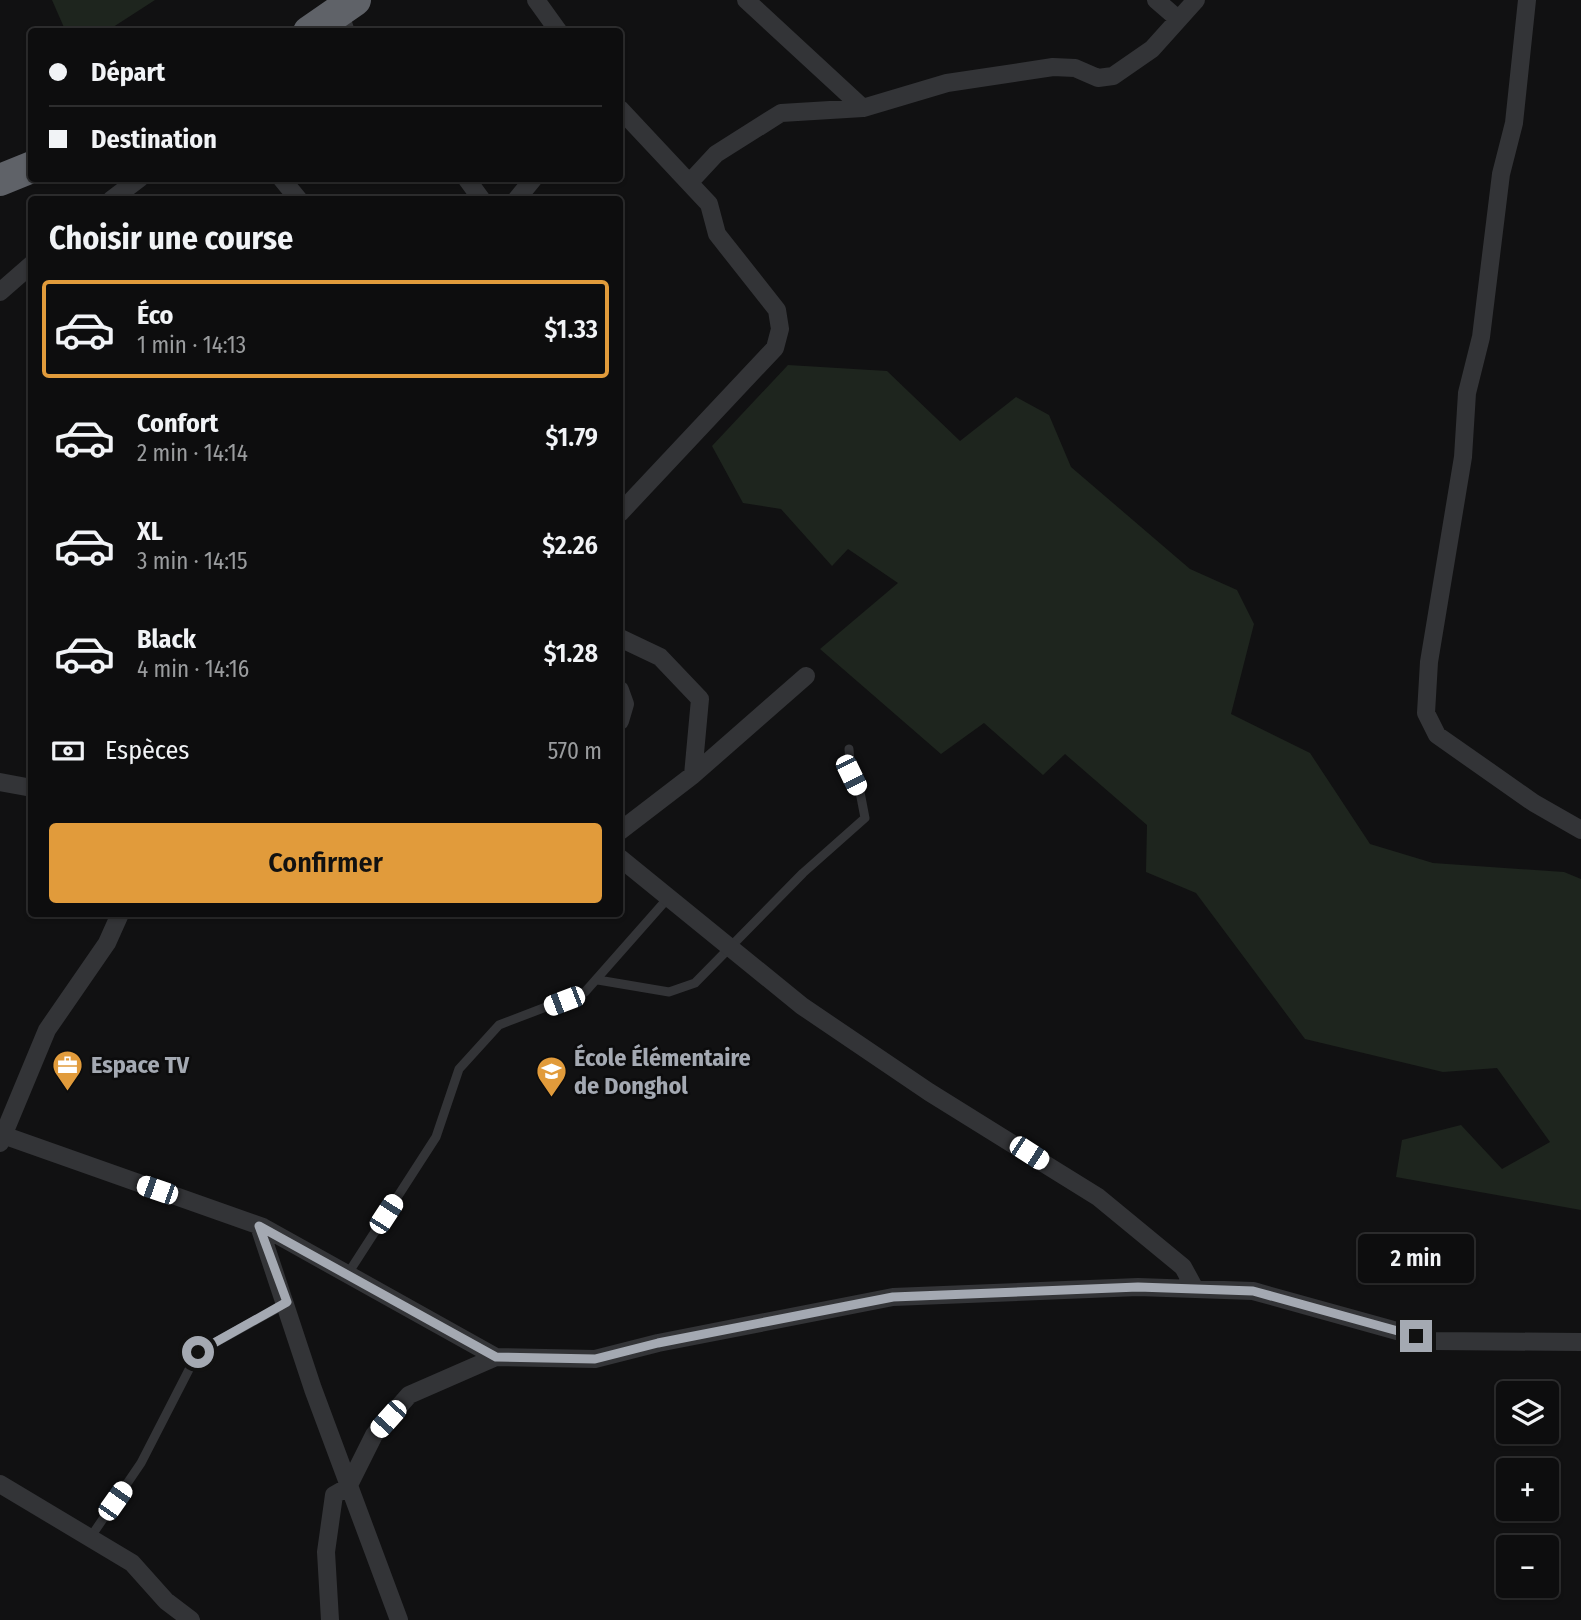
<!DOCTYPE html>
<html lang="fr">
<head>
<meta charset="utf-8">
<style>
	:root { --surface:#0d0d0e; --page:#1b1b1c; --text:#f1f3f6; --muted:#9a9c9e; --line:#2d2d2e; --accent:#e19b3b }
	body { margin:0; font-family:"Fira Sans Condensed",sans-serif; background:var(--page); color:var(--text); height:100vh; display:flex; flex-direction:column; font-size:26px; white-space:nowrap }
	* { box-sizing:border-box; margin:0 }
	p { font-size:23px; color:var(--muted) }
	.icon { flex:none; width:38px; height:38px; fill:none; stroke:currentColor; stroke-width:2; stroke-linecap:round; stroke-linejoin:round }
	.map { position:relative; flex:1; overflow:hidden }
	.sheet { position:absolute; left:28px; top:196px; width:595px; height:721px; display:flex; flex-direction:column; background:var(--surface); border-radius:7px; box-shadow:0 2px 5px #0004,0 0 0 2px var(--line) }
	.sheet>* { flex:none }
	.guide { position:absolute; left:28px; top:28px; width:595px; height:154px; border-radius:7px; box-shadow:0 2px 5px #0004,0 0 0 2px var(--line); display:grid; align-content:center; height:154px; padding:0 21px; background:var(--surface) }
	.tools { position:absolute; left:1496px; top:1381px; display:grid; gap:14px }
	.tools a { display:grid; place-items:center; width:63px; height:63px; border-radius:7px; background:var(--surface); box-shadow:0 2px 5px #0004,0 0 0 2px var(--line); font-size:35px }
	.end { position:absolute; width:32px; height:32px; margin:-16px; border:9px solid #a4a9b2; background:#111; box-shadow:0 0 0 4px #111 }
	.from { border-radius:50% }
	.bubble { position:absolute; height:49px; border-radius:7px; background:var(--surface); box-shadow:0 2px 5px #0004,0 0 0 2px var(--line); font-size:23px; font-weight:600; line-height:49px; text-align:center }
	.car { position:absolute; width:21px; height:42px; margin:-21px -10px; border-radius:9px; box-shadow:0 0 5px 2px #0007; background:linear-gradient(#fff 24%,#345 0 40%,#fff 0 76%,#345 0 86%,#fff 0) }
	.guide b { display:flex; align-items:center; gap:24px; height:66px; font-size:26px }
	.guide b+b { border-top:2px solid var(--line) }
	.guide i { width:18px; height:18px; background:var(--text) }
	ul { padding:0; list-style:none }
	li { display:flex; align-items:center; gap:21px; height:98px; margin:0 14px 10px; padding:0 7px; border:4px solid transparent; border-radius:7px }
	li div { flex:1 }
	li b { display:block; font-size:26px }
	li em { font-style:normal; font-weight:600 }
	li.on { border-color:var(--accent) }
	li>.icon { width:63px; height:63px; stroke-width:1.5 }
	h2 { padding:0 21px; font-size:32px; line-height:84px }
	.pay { display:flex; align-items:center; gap:18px; height:77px; padding:0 21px; font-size:26px }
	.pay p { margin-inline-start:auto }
	.action { display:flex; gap:14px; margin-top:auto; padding:14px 21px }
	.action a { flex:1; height:80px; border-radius:7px; background:var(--accent); color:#111; font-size:28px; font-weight:600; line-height:80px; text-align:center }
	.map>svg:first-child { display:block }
	.green { fill:#1e251e }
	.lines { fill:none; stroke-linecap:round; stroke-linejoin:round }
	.lane { stroke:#333437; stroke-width:9 }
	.street { stroke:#333437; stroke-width:18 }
	.highway { stroke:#5f6268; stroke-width:32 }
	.route { stroke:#a4a9b2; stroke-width:9 }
	.labels { text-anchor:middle; stroke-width:5; stroke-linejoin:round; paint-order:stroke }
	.poi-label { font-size:24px; font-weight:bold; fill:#a4a9b2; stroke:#0c0c0d; text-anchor:start }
</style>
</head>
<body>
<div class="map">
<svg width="1581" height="1620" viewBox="0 0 1581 1620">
	<rect width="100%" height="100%" fill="#111112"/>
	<path class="green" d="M52,0H155L107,31L66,32Z
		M788,365L887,371L960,441L1016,397L1049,415L1071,467L1190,569L1237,590L1254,624L1231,714L1310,753L1370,844L1433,863L1564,872L1581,879V1210L1396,1177L1402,1140L1461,1125L1502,1169L1550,1142L1497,1068L1443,1072L1305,1039L1196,893L1146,872L1147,825L1065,754L1043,775L984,723L941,754L820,649L898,583L848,549L832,566L781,509L743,503L712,446Z"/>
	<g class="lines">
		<path class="lane" d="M598,980L669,992L695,983L803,873L865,818L860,792L851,775L849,749
			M347,1275L436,1137L459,1069L499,1025L585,992L668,898
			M90,1538L141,1463L198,1352L285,1304"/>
		<path class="street" d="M536,0L559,32
			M746,0L863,108
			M1156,0L1178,19
			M1527,0L1514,123L1501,174L1481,337L1467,393L1463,457L1429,662L1426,713L1437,735L1534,803L1581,830
			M339,11L346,32
			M620,109L709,204L717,234L777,310L780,329L775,348L620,513
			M281,178L299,200
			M466,178L482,200
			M690,182L716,154L781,113L863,108L947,83L1053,67L1075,68L1098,78L1113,76L1152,49L1196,0
			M111,200L140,178
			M516,200L534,178
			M0,292L32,264
			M620,638L660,657L700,699L693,775
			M620,690L625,704L620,721
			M0,782L32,788
			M620,831L693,775L806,676
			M620,858L802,1006L929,1092L1098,1197L1183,1267L1195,1289
			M0,1134L263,1227L496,1357L595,1359L658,1343L893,1297L1138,1287L1253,1291L1433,1341L1581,1342
			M0,1143L47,1030L107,943L120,914
			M259,1226L313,1389L399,1620
			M0,1484L132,1563L166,1601L191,1620
			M330,1620L326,1552L334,1495L348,1487L374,1435L409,1395L496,1357"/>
		<path class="highway" d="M309,32L355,0
			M0,180L32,167"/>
	</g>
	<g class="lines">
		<path class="route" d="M198,1352L287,1302L259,1226L496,1357L595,1359L658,1343L893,1297L1138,1287L1253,1291L1416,1336"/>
	</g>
	<defs>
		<symbol id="office-pin" viewBox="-11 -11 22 30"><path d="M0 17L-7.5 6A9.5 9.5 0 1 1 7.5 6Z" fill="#e19b3b" stroke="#0c0c0d"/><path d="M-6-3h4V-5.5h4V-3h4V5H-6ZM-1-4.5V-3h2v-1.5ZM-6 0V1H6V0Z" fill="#fff"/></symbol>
		<symbol id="school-pin" viewBox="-11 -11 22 30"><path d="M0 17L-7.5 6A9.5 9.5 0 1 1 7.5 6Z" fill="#e19b3b" stroke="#0c0c0d"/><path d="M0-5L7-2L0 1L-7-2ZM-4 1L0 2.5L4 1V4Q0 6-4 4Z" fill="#fff"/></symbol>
	</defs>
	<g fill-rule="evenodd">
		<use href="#office-pin" x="50" y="1048" width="35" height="47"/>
		<use href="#school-pin" x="534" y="1054" width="35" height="47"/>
	</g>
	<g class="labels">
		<g class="poi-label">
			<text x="574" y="1066">École Élémentaire<tspan x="574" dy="28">de Donghol</tspan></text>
			<text x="91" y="1073">Espace TV</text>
		</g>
	</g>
</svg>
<div class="tools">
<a><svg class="icon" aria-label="layers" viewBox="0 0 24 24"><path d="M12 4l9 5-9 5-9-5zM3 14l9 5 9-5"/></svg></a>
<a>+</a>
<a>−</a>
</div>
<i class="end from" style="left:198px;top:1352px"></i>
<i class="end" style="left:1416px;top:1336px"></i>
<div class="bubble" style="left:1358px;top:1234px;width:116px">2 min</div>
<i class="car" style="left:851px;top:775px;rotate:154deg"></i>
<i class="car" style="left:564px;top:1001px;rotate:249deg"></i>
<i class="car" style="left:1029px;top:1153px;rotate:123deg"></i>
<i class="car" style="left:157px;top:1190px;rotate:289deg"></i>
<i class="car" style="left:386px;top:1214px;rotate:33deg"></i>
<i class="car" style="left:388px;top:1419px;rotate:222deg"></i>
<i class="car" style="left:115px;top:1501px;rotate:35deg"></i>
<div class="guide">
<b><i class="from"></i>Départ</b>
<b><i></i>Destination</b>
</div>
<section class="sheet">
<h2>Choisir une course</h2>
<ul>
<li class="on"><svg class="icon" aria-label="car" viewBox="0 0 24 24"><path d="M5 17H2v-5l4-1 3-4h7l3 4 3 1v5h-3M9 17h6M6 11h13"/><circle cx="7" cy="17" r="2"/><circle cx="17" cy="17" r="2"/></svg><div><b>Éco</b><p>1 min · 14:13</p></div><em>$1.33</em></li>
<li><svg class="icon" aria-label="car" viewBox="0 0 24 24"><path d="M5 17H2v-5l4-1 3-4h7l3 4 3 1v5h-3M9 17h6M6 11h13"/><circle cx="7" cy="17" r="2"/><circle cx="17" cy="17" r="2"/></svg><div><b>Confort</b><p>2 min · 14:14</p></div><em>$1.79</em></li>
<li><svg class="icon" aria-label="car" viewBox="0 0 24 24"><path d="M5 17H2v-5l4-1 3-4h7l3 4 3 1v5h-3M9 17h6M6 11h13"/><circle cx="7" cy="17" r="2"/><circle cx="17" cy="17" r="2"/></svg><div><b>XL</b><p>3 min · 14:15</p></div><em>$2.26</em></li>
<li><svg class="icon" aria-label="car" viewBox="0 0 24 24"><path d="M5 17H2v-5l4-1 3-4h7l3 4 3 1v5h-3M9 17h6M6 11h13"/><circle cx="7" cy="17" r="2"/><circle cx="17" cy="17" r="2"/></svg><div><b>Black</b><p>4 min · 14:16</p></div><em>$1.28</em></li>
</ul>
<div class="pay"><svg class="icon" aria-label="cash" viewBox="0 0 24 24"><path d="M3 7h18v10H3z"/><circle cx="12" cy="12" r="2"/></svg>Espèces<p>570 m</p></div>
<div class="action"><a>Confirmer</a></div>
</section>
</div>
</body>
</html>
